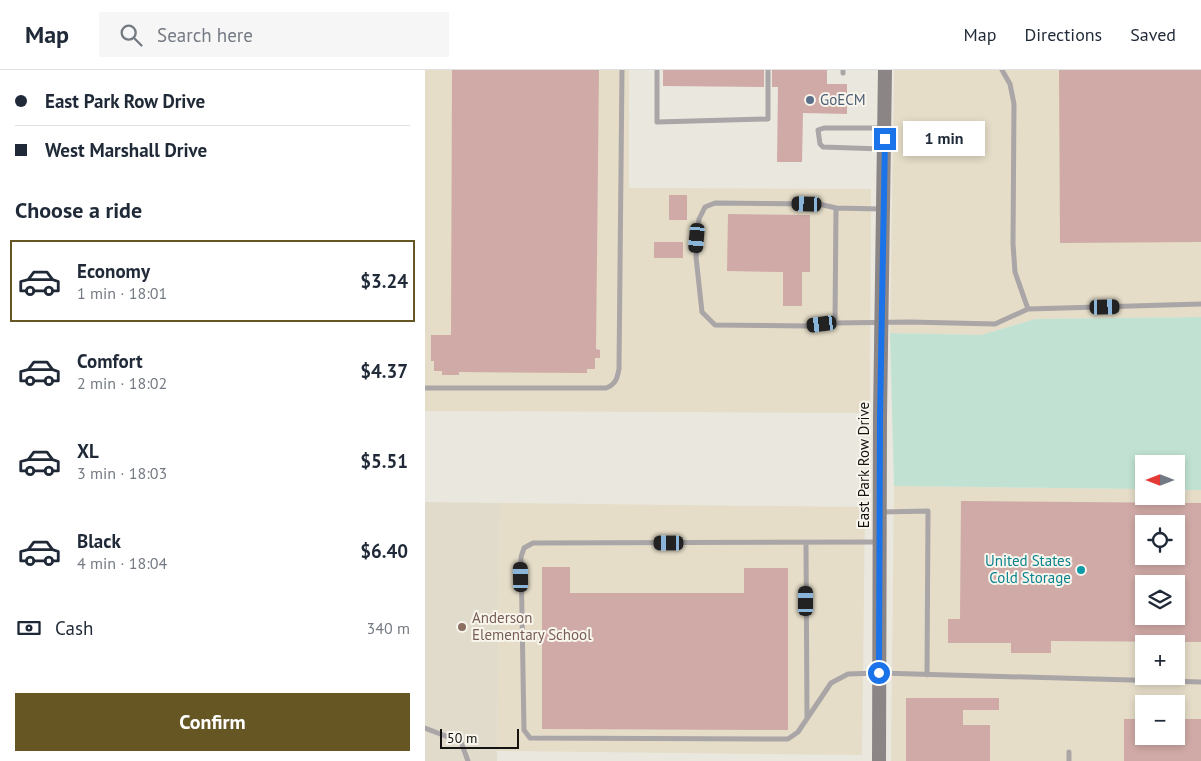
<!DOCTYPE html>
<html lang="en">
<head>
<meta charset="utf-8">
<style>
	:root { --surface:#fff; --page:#f6f6f7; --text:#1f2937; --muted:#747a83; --line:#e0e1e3; --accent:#665623 }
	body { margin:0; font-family:"PT Sans",sans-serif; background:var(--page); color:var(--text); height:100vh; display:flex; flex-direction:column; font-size:19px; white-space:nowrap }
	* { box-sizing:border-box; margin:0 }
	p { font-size:16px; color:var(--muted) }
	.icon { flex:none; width:28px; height:28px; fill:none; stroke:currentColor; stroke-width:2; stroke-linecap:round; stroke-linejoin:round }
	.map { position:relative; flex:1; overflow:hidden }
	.sheet { display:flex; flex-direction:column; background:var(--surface); width:425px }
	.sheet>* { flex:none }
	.guide { display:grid; align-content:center; height:110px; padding:0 15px; background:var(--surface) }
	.needle { width:32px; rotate:270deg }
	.controls { position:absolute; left:710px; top:385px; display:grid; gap:10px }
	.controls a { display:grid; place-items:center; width:50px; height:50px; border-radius:0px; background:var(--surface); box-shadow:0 2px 8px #0003; font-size:25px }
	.scale { position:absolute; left:15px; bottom:12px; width:79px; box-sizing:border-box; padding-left:5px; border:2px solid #141310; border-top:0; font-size:14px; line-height:18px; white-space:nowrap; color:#141310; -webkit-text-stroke:4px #f8f5ed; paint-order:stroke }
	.end { position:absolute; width:22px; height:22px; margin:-11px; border:6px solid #1a73e8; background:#fff; box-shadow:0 0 0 2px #fff }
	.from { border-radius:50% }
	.bubble { position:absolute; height:35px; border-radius:0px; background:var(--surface); box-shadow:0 2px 8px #0003; font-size:16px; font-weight:600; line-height:35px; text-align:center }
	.car { position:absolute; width:15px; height:30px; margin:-15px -8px; border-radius:6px; box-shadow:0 0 4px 1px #0007; background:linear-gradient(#222 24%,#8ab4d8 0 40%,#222 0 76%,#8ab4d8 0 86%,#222 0) }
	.guide b { display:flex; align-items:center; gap:18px; height:48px; font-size:19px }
	.guide b+b { border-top:1px solid var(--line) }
	.guide i { width:12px; height:12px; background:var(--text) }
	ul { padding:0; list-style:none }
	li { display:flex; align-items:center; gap:15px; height:82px; margin:0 10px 8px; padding:0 5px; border:2px solid transparent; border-radius:0px }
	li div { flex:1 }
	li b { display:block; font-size:19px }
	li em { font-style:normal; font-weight:600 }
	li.on { border-color:var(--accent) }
	li>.icon { width:45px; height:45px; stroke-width:1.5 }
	h2 { padding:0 15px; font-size:22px; line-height:60px }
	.pay { display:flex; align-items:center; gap:12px; height:55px; padding:0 15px; font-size:19px }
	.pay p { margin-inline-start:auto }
	.action { display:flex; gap:10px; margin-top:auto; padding:10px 15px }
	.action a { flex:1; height:58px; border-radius:0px; background:var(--accent); color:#fff; font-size:20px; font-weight:600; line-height:58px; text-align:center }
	header { display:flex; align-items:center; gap:30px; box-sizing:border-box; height:70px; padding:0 25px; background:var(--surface); border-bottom:1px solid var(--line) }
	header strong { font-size:24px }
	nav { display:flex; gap:28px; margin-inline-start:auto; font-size:18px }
	.search { width:350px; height:45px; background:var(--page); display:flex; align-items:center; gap:12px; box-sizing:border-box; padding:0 18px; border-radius:0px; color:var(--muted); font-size:19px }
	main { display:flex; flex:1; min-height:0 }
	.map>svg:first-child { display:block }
	.industrial { fill:#e5ddc8; fill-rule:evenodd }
	.built { fill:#e1dbcc }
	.green { fill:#c1e2d2 }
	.building { fill:#d0aaa6; fill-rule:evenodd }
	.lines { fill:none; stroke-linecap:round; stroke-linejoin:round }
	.lane { stroke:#aaa5a6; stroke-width:5 }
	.secondary { stroke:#8c8586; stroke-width:14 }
	.route { stroke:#1a73e8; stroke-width:6 }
	.service-dot { fill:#5c6f8a; stroke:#f8f5ed; stroke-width:2 }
	.culture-dot { fill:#0f9aa8; stroke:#f8f5ed; stroke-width:2 }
	.education-dot { fill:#8d6e63; stroke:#f8f5ed; stroke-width:2 }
	.labels { text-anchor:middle; stroke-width:4; stroke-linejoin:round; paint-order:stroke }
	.service-label { font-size:15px; fill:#4e5e75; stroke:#f8f5ed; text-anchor:start }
	.street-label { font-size:15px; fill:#141310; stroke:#f8f5ed }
	.culture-label { font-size:15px; fill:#0d838f; stroke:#f8f5ed; text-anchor:end }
	.education-label { font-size:15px; fill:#785e54; stroke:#f8f5ed; text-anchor:start }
</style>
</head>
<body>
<header>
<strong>Map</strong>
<div class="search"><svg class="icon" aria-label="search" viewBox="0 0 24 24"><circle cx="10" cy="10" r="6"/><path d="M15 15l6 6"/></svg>Search here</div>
<nav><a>Map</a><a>Directions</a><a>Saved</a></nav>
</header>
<main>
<section class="sheet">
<div class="guide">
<b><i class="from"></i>East Park Row Drive</b>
<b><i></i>West Marshall Drive</b>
</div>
<h2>Choose a ride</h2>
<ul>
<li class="on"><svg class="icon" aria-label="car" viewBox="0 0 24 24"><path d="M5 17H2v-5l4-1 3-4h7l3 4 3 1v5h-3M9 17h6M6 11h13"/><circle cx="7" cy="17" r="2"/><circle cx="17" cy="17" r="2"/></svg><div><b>Economy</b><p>1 min · 18:01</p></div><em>$3.24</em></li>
<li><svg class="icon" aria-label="car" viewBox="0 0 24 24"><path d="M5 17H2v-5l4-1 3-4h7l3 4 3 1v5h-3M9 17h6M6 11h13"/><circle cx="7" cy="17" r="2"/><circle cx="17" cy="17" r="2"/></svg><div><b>Comfort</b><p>2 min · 18:02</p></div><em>$4.37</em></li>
<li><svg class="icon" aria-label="car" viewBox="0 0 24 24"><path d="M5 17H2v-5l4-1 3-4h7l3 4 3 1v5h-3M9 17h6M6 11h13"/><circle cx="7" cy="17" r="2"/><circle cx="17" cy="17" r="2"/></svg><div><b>XL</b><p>3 min · 18:03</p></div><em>$5.51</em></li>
<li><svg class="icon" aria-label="car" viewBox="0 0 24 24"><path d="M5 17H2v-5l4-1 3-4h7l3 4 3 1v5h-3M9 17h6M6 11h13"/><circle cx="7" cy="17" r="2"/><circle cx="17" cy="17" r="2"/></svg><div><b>Black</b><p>4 min · 18:04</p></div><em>$6.40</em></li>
</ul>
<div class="pay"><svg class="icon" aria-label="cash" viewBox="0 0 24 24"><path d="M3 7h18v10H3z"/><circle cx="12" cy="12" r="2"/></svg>Cash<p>340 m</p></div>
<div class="action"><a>Confirm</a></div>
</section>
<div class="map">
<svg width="776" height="691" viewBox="0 0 776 691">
	<rect width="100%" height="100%" fill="#eae7df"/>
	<path class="industrial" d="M0,0H204V118L446,119L445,343L0,341Z
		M469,0H776V247L610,249L556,265L465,263Z
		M469,416L719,419V426H751V420H776V691H466ZM719,454H751V486H719ZM719,514H751V546H719ZM719,574H751V606H719ZM719,634H751V666H719Z
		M75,433L440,437L437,685L72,681Z"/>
	<path class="built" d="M0,432L75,433L72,691H0Z"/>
	<path class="green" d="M776,247V420H751V394H719V419L469,416L465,263L556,265L610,249Z"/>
	<path class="building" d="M27,0H174L171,279L175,280V288H170V299H162V303L34,302V305H17V301H9V291H6V265H26Z
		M238,0H339V17L238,16Z
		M347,0H402V14H422V44L378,43L377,92H352L353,17H347Z
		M634,0H776V172L635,173Z
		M244,125H262V150H244Z
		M303,144L385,145V202H377V236H358V202L302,201Z
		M229,172H258V188H229Z
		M536,431L776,433V572L626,571V583H586V573H523V549H535ZM719,454H751V486H719ZM719,514H751V546H719Z
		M117,497H145V523H319V498H363V660L117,659Z
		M481,628H574V640H538V655H565V691H481Z
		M699,649H719V666H751V649H776V691H699Z"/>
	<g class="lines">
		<path class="lane" d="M232,0V52L343,49V0
			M418,3V0
			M457,79L398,77L395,74L393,60L399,58H457
			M456,139L411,138L410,253L485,252L570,254L603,239L590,202L588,174L589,34L585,14L577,0
			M603,239L776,234
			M410,253L384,256L290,255L277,242L271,187L274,149L280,137L290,133L394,134L411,138
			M0,318H181C191,314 192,309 194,299L197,0
			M457,442L503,441L502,605
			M453,472L108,473L99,478L96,487L99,660L105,668L363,669L373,662L406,613L423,604L454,603L776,612
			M381,473L382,648
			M0,658L36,672L43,691
			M644,682V691"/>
		<path class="secondary" d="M454,691L455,347L460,0"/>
	</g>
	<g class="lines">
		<path class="route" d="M454,603L455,347L460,69"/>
	</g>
	<circle class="service-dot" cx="385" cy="30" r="5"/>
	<circle class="culture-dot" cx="656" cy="500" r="5"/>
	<circle class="education-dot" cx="37" cy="557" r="5"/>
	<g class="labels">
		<g class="service-label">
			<text x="395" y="35">GoECM</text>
		</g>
		<g class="street-label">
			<text transform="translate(439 395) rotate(-90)" y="5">East Park Row Drive</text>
		</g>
		<g class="culture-label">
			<text x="646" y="496">United States<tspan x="646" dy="17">Cold Storage</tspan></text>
		</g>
		<g class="education-label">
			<text x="47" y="553">Anderson<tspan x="47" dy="17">Elementary School</tspan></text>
		</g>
	</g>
</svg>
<div class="controls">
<a><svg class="needle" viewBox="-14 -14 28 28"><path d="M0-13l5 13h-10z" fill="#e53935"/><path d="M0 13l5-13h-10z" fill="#747a83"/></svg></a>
<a><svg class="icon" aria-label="locate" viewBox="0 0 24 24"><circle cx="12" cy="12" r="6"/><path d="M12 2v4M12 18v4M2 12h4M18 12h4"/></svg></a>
<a><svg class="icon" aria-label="layers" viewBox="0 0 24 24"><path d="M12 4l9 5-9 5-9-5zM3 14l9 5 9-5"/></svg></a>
<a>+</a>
<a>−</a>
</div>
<div class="scale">50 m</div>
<i class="end from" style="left:454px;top:603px"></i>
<i class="end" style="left:460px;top:69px"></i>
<div class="bubble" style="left:478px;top:51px;width:82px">1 min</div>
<i class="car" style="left:382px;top:134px;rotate:272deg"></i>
<i class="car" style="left:272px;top:168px;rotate:185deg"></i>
<i class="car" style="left:680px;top:237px;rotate:89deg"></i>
<i class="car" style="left:397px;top:254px;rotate:263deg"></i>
<i class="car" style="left:244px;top:473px;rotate:270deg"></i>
<i class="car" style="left:96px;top:507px;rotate:359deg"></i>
<i class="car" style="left:381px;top:531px;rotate:0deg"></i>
</div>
</main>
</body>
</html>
